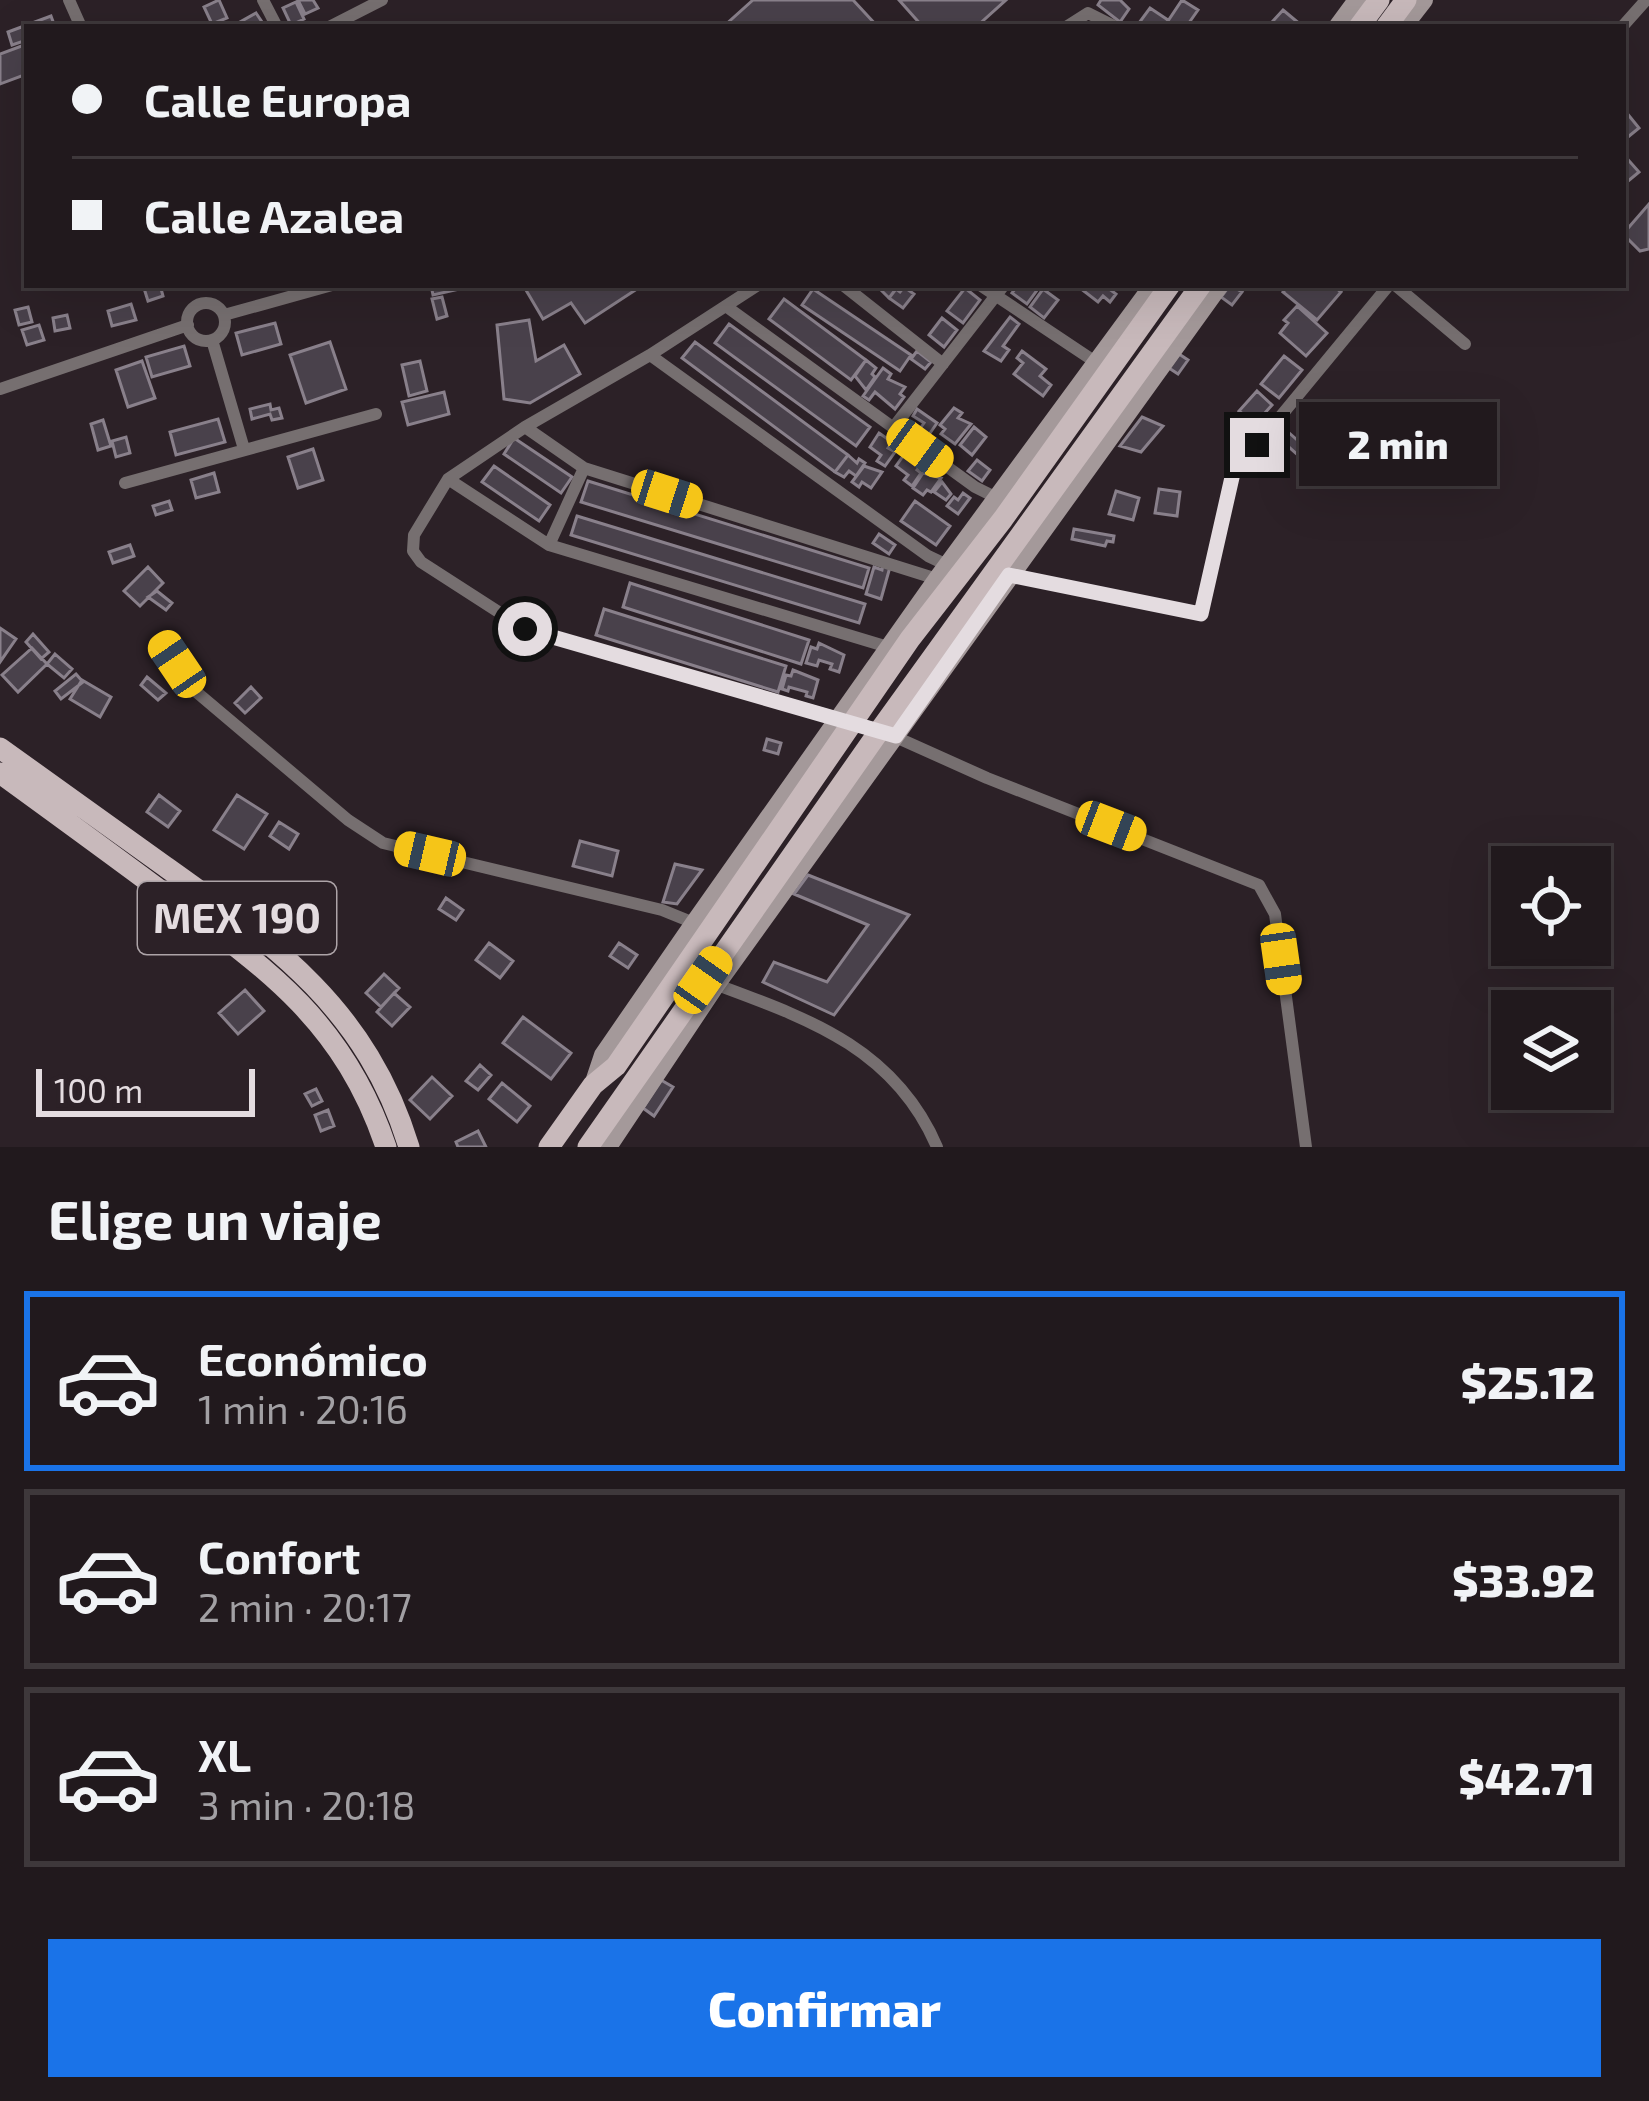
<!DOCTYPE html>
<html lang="es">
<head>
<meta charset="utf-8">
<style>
	:root { --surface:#21191d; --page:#2d262a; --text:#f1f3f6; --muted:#a2a0a4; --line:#3e383b; --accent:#1a73e8 }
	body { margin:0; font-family:"Exo 2",sans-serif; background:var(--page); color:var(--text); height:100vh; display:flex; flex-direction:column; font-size:45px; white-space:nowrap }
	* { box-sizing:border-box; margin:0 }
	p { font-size:39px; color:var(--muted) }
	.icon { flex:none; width:66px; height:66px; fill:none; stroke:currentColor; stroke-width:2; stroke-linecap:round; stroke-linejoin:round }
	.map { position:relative; height:1147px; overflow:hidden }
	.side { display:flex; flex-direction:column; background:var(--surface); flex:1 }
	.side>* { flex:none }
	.guide { position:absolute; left:24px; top:24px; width:1602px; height:264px; border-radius:0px; box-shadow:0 12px 48px #0002,0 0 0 3px var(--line); display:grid; align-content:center; height:264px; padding:0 48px; background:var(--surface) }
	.controls { position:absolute; left:1491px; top:846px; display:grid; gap:24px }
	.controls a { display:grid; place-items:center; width:120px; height:120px; border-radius:0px; background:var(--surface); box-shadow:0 12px 48px #0002,0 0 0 3px var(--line); font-size:60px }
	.scale { position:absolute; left:36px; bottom:30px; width:219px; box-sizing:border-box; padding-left:12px; border:6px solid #e4dce0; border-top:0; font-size:33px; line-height:42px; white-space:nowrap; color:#e4dce0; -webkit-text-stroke:9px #2c2127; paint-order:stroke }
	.end { position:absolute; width:54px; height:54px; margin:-27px; border:15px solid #e4dce0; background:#111; box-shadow:0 0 0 6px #111 }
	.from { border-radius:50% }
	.bubble { position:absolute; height:84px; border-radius:0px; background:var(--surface); box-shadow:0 12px 48px #0002,0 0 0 3px var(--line); font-size:39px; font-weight:800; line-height:84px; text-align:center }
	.car { position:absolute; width:36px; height:72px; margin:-36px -18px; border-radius:15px; box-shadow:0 0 9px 3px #0007; background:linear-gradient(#f5c518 24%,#345 0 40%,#f5c518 0 76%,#345 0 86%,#f5c518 0) }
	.guide b { display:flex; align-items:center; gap:42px; height:114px; font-size:45px }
	.guide b+b { border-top:3px solid var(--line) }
	.guide i { width:30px; height:30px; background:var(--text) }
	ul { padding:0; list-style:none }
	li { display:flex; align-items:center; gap:36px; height:180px; margin:0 24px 18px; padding:0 24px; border:6px solid var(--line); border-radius:0px }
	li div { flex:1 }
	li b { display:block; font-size:45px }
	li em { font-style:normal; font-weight:800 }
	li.selected { border-color:var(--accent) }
	li>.icon { width:108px; height:108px; stroke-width:1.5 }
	h2 { padding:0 48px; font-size:54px; line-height:144px }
	.button { display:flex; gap:24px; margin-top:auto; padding:24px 48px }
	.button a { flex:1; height:138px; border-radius:0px; background:var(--accent); color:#fff; font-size:48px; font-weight:800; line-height:138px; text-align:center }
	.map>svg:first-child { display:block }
	.building { fill:#49414b; stroke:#89808b; stroke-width:3 }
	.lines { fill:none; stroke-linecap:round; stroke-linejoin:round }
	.street { stroke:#766f70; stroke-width:12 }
	.secondary { stroke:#a4999a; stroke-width:18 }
	.primary { stroke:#c8b9bb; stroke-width:21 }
	.route { stroke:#e4dce0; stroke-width:15 }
	.labels { text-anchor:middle; stroke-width:9; stroke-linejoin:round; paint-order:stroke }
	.shield { fill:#2c2127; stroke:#ada4a8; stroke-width:3 }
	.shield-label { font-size:42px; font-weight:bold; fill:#e4dce0 }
</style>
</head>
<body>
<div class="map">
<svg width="1649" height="1147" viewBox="0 0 1649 1147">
	<rect width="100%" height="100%" fill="#2c2127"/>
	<path class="building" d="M219,0L227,18L212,24L204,7Z
		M298,0H313L318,8L305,14Z
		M753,0H853L878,27H723Z
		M899,0H1006L976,27H923Z
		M1101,0H1120L1129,9L1120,22L1098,5Z
		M1182,0L1198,10L1186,27H1164Z
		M296,2L304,19L291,25L283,8Z
		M1150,8L1168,20L1164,27H1136Z
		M1283,10L1301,25L1300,27H1279L1273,21Z
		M256,13L264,25L233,27V26Z
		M51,16L55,27H27V40L12,45L8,32Z
		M27,44V74L0,84V54Z
		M1626,112L1639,128L1623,141V114Z
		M1623,154L1639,172L1627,182L1623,178Z
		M1649,204V249L1640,251L1623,234Z
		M143,285H160L163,296L148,301Z
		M431,285H477L433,295Z
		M523,285H643L585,323L571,303L543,319Z
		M876,285H899L889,298Z
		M1018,285H1032L1038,289L1027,304L1012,293Z
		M1076,285H1104L1116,294L1110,302L1103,296L1098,302Z
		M1230,285L1242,292L1232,305L1221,297Z
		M1289,285H1332L1341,292L1317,320L1283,292Z
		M904,287L914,294L903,308L889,298L896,289L900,292Z
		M965,288L980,300L963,323L947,311Z
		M813,289L911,355L900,371L802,305Z
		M1043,289L1058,300L1044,318L1030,307Z
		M442,297L447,316L437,319L432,299Z
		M784,299L866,360L851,380L769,319Z
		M131,304L136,320L112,326L108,311Z
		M1297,306L1327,333L1306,356L1280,333L1288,323L1284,320Z
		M28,307L32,322L19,325L15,310Z
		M67,315L70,328L55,331L53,318Z
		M1010,317L1019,324L1003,346L1009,350L1001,361L984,351Z
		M942,318L957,330L944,347L929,335Z
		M529,320L536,361L564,345L580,374L530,403L504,399L497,325Z
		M275,323L281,344L242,355L236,333Z
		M729,324L870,427L856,446L715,343Z
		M39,325L44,340L27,345L22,330Z
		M330,342L346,389L306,403L290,355Z
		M695,342L848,455L835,472L682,358Z
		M184,346L190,366L152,377L146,357Z
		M917,351L931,362L925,369L911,359Z
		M1022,351L1046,369L1040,376L1051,385L1043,396L1014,374L1023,363L1017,358Z
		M1179,354L1188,360L1178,374L1169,368Z
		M1284,356L1302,370L1279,398L1261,384Z
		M866,360L876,368L872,374L875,377L866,390L855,376Z
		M142,361L155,398L128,407L116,370Z
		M420,361L427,391L409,396L402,365Z
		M883,368L891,374L888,379L905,387L900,394L904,397L895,409L875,392L869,400L863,396Z
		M1257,391L1272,405L1255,424L1239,411Z
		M444,392L449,414L408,425L402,402Z
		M270,404L271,410L279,408L282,418L272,420L270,414L252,419L250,409Z
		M954,408L962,413L958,418L971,424L955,444L941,434L945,429L940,425Z
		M917,409L937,423L926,439L917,433L924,423L913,416Z
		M1142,417L1163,426L1141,452L1120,446Z
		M218,419L225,442L176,455L170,432Z
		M103,420L111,446L98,450L91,424Z
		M1325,420L1343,434L1327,454L1309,440Z
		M974,427L986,437L972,455L960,445Z
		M1287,431L1314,455L1307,463L1280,439Z
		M879,433L892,442L888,448L895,452L885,466L877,461L881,455L870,447Z
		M126,437L130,453L116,457L112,441Z
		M514,438L572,477L561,493L504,454Z
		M313,449L323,480L298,488L288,457Z
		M906,452L922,463L917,470L921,473L912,486L904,480L908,475L896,466Z
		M848,455L857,463L859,459L865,463L856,476L849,471L844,477L835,472Z
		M977,460L990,470L982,481L968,471Z
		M494,466L550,505L539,521L482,482Z
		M864,466L882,472L871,488L862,482L859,487L852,482Z
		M214,473L219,492L196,498L191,480Z
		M923,473L941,478L931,492L927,490L923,495L913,488Z
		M588,481L869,568L863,588L581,502Z
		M942,482L951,494L946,500L934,492Z
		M1159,489L1180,492L1177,516L1155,513Z
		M1116,491L1139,498L1133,520L1109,514Z
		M963,493L970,498L958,514L947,506L954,497L958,500Z
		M169,501L172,510L156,515L153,506Z
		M915,501L950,526L936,545L901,521Z
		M577,516L865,604L859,623L571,535Z
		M1074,529L1114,536L1113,542L1107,541L1105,546L1072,539Z
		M879,534L895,545L889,554L873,543Z
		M130,545L134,556L113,563L109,552Z
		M883,565L890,567L881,599L866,594L874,567L882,570Z
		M148,567L163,583L140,606L124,591Z
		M630,583L809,640L801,664L623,607Z
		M157,591L172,603L166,610L148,597Z
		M604,609L786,666L778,692L596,635Z
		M0,628L16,639L0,662Z
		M33,634L49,652L41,659L26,642Z
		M819,643L844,655L839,672L830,669L832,664L819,660L817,666L806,663L811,647L817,649Z
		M32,648L47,664L18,692L2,675Z
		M55,654L72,669L64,678L47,664Z
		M793,670L818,680L813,698L806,696L807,692L789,687L788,691L782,689L786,675L791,676Z
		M76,674L83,682L61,699L55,691Z
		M147,677L166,693L158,700L141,685Z
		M82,680L111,697L100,717L70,699Z
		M251,687L261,698L245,713L235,703Z
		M767,739L781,743L778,754L764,750Z
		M159,795L180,811L168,827L147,812Z
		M237,795L267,814L244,849L214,830Z
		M279,822L298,834L289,849L270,836Z
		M580,841L618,851L612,876L573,866Z
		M675,864L702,870L677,904L663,902Z
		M808,875L909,915L834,1015L763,982L774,962L827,982L868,925L794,894Z
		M446,898L463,910L456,920L439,909Z
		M302,902L317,917L298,937L282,923Z
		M489,943L513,961L500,978L476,960Z
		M619,943L637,955L628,968L610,956Z
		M384,974L399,988L381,1007L366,993Z
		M245,990L264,1011L238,1034L219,1013Z
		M394,993L410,1007L392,1026L377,1012Z
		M523,1017L571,1053L551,1079L503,1043Z
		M480,1065L491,1075L478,1090L466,1081Z
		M432,1077L452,1096L430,1119L410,1100Z
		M661,1080L673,1087L654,1116L643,1108Z
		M502,1083L530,1106L517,1122L489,1099Z
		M316,1089L322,1101L312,1106L305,1094Z
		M328,1110L334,1126L321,1131L315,1115Z
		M478,1131L486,1147H458L456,1142Z"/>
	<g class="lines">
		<path class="street" d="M69,0L81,27
			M263,0L277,27
			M329,27L382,0
			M1066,27L1088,13L1116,27
			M1622,27L1646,0
			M758,285L650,355L525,427L448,479L414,535L413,551L421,562L525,629L880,730L987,778L1259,885L1275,914L1306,1147
			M843,285L943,364
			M980,285L1097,363
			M1395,285L1465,344
			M187 322a19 19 0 1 1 38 0a19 19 0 1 1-38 0Z
			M727,307L975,487L999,499
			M224,315L332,285
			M212,340L244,449
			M650,355L928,556L947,565
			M0,389L188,325
			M525,427L584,468L937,579
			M893,428L1004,285
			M448,479L549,545L888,647
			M125,483L376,414
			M549,545L584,468
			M1009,575L1201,614L1233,474L1389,285
			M160,639L194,690L348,820L383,843L662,910L694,923
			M681,971C784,1012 889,1035 937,1147"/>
		<path class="secondary" d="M1337,27L1357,0
			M1403,27L1424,0
			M593,1085L603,1055L694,923L937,579L1153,285
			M608,1147L716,985L1220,285"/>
		<path class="primary" d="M1359,27L1379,0
			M1386,27L1406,0
			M0,748C55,788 111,827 166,867C277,946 367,1010 409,1147
			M0,773C55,813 110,853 165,894C267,968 344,1022 386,1147
			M549,1147L593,1085L616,1066L910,639L1003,519L1170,285
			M588,1147L880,730L1201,285"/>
	</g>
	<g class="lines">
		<path class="route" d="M525,629L896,736L1009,575L1201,614L1233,473L1257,445"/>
	</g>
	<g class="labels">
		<rect class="shield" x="138" y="882" width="198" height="72" rx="9"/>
		<g class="shield-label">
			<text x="237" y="933">MEX 190</text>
		</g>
	</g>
</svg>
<div class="controls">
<a><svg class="icon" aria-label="locate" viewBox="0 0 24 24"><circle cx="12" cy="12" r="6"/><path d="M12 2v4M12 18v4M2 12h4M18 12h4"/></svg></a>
<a><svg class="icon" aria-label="layers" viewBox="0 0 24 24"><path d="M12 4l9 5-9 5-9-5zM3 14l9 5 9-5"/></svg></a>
</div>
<div class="scale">100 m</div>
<i class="end from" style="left:525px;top:629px"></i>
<i class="end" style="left:1257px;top:445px"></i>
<div class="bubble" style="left:1299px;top:402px;width:198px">2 min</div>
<i class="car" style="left:920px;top:448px;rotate:126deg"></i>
<i class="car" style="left:667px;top:494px;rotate:108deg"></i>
<i class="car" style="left:177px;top:664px;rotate:326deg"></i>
<i class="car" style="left:1111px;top:826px;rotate:111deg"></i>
<i class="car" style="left:430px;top:854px;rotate:283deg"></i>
<i class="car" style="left:1281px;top:959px;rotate:172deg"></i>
<i class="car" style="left:703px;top:980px;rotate:35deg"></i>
<div class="guide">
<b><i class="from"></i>Calle Europa</b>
<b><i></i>Calle Azalea</b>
</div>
</div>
<section class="side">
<h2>Elige un viaje</h2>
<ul>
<li class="selected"><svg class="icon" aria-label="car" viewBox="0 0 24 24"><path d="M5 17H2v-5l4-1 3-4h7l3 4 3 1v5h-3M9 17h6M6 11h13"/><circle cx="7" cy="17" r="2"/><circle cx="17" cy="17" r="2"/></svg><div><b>Económico</b><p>1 min · 20:16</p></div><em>$25.12</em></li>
<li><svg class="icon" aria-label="car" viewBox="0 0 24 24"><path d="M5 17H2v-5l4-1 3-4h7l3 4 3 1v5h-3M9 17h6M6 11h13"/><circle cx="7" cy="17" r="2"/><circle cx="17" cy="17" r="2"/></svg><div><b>Confort</b><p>2 min · 20:17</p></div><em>$33.92</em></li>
<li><svg class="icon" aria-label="car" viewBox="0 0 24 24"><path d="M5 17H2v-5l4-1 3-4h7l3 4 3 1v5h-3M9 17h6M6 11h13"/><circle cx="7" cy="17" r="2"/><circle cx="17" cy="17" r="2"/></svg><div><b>XL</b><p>3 min · 20:18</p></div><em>$42.71</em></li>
</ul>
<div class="button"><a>Confirmar</a></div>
</section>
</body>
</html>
